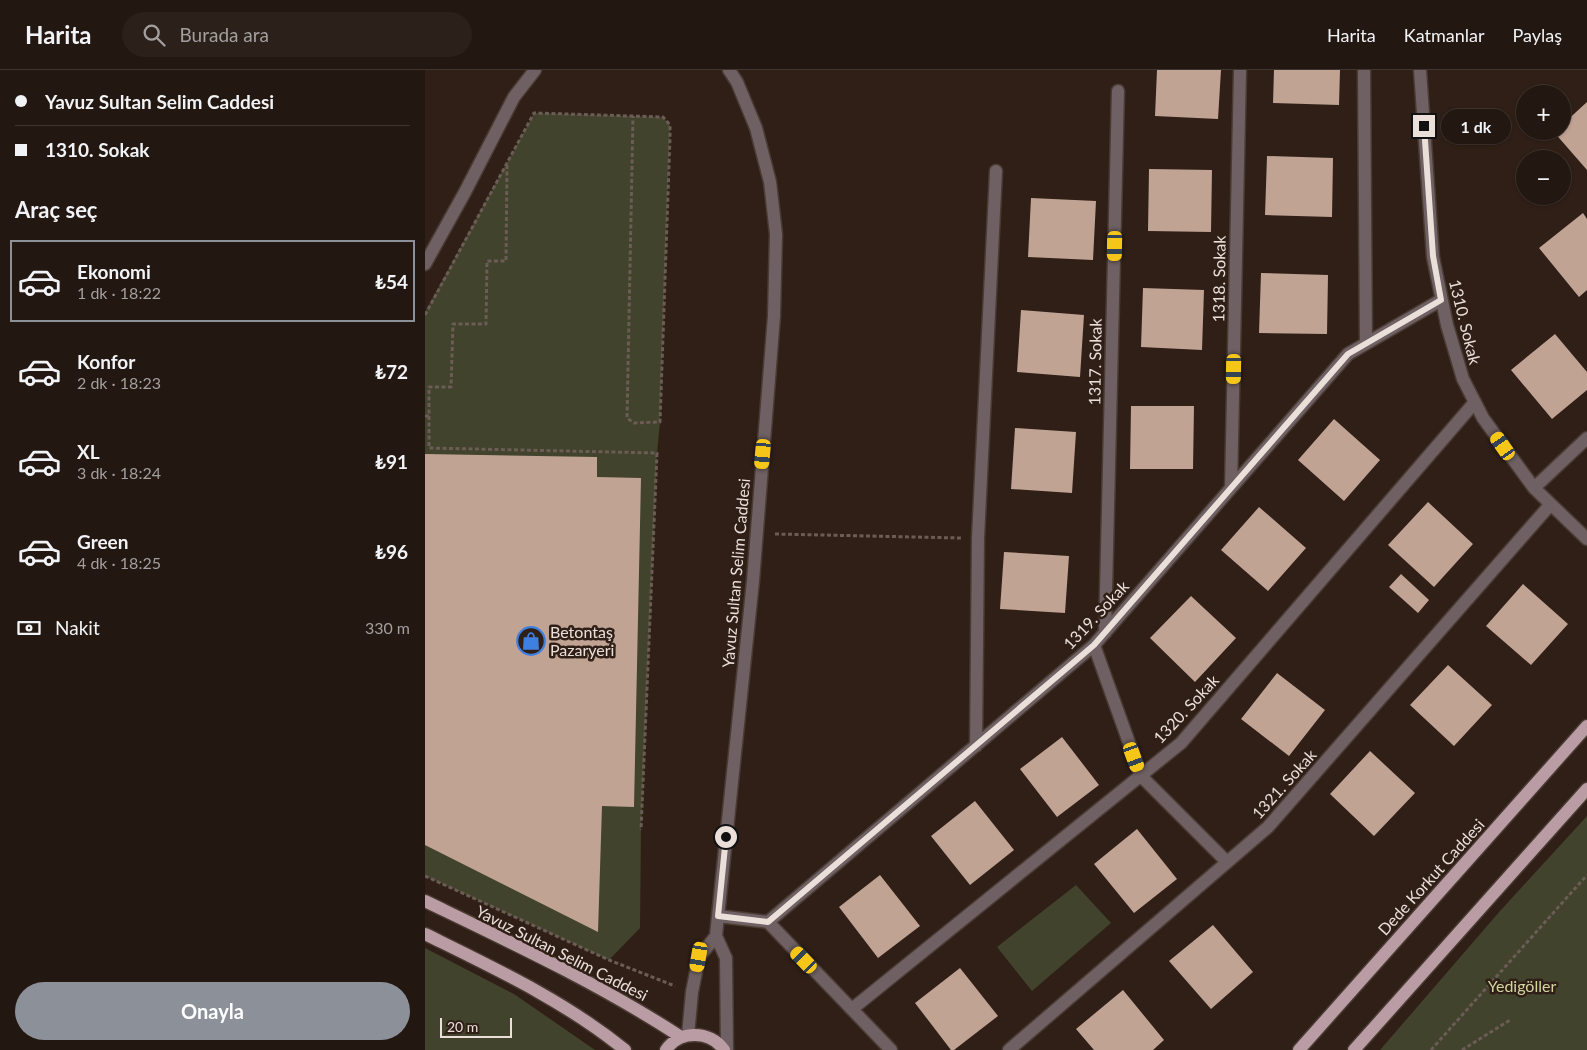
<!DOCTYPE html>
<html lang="tr">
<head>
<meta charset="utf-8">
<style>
	:root { --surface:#231711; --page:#2b201a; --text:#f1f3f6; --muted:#a39f9f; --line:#403631; --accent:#8c9099 }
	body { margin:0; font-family:Lato,sans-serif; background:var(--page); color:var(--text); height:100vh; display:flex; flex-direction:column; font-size:19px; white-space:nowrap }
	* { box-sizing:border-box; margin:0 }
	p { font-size:16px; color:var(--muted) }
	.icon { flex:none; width:28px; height:28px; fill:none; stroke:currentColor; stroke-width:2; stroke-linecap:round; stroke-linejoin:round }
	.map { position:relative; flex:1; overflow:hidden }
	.side { display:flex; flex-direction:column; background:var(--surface); width:425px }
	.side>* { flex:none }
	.banner { display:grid; align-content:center; height:110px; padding:0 15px; background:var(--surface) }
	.fabs { position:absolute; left:1091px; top:15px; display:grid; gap:10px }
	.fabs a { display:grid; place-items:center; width:55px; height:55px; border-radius:50%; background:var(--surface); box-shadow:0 1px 4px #0004,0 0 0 1px var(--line); font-size:25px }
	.scale { position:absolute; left:15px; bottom:12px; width:72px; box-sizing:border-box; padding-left:5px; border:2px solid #ebdfda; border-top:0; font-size:14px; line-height:18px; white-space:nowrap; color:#ebdfda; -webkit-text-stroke:4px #2f1f17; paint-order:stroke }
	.end { position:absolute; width:22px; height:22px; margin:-11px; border:6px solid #ebdfda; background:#111; box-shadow:0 0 0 2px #111 }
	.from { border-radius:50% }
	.bubble { position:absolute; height:35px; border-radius:18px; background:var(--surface); box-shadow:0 1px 4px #0004,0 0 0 1px var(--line); font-size:16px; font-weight:700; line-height:35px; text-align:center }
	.car { position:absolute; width:15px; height:30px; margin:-15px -8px; border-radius:6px; box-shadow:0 0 4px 1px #0007; background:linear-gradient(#f5c518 24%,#345 0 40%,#f5c518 0 76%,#345 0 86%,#f5c518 0) }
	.banner b { display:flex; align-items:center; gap:18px; height:48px; font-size:19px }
	.banner b+b { border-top:1px solid var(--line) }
	.banner i { width:12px; height:12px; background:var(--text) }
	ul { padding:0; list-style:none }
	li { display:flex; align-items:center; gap:15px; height:82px; margin:0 10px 8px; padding:0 5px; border:2px solid transparent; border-radius:0px }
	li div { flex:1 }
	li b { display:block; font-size:19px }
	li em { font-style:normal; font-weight:700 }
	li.active { border-color:var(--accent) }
	li>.icon { width:45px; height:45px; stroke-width:1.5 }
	h2 { padding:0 15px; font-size:22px; line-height:60px }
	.pay { display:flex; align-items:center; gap:12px; height:55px; padding:0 15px; font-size:19px }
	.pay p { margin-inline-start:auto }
	.button { display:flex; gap:10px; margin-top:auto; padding:10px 15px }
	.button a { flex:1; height:58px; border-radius:30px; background:var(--accent); color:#fff; font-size:20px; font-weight:700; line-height:58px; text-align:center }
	header { display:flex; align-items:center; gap:30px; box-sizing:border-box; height:70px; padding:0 25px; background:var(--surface); border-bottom:1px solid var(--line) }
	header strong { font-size:24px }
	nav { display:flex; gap:28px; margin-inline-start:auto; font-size:18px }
	.search { width:350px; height:45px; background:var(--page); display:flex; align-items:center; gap:12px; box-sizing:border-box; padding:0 18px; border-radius:28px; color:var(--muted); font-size:19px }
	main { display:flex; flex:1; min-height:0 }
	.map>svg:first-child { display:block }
	.green { fill:#41432c }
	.building { fill:#c1a394 }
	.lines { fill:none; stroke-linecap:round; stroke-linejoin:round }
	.minor-casing { stroke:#493a32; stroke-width:15 }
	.major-casing { stroke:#493a32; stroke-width:15 }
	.path { stroke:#6b5c55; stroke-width:3; stroke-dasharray:4 2.5; stroke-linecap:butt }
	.minor { stroke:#6e6063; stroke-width:12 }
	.major { stroke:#ba9da4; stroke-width:12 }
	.route { stroke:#ebdfda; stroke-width:6 }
	.labels { text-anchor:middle; stroke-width:5; stroke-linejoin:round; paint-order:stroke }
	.street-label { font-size:16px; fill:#ebdfda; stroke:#2f1f17 }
	.poi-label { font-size:16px; fill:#ebdfda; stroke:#2f1f17; text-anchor:start }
	.park-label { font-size:16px; fill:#d2d7a0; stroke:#2f1f17 }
</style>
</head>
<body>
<header>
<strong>Harita</strong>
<div class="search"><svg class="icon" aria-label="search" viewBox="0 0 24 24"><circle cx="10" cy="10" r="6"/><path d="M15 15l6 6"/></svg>Burada ara</div>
<nav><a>Harita</a><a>Katmanlar</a><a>Paylaş</a></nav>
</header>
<main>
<section class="side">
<div class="banner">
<b><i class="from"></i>Yavuz Sultan Selim Caddesi</b>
<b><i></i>1310. Sokak</b>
</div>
<h2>Araç seç</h2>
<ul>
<li class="active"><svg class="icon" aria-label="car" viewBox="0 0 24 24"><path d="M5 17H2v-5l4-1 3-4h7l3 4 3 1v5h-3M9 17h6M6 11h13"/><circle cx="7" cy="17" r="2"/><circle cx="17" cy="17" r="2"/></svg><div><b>Ekonomi</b><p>1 dk · 18:22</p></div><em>₺54</em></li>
<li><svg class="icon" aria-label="car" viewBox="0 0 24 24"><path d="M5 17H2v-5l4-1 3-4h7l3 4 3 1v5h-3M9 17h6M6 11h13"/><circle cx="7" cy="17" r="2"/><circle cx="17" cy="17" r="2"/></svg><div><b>Konfor</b><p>2 dk · 18:23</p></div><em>₺72</em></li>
<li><svg class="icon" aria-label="car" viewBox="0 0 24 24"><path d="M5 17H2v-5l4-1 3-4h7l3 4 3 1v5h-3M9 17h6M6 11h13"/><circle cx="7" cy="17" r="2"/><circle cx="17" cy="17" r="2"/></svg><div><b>XL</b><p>3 dk · 18:24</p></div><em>₺91</em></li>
<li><svg class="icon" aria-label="car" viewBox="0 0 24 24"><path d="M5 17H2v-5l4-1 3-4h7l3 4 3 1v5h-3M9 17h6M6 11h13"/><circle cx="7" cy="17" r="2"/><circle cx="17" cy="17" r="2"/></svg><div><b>Green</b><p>4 dk · 18:25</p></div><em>₺96</em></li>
</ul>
<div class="pay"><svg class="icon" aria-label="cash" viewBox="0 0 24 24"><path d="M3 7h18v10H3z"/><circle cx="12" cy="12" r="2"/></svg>Nakit<p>330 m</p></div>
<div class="button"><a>Onayla</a></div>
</section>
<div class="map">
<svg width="1162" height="980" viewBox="0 0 1162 980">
	<rect width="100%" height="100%" fill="#2f1f17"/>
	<path class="green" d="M109,43L238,47L245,55L235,352L232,383L216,760L215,858L184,890L0,806V242Z
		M1162,746V980H955L1075,841Z
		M651,815L686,853L607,921L572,877Z
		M0,878L89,924L170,980H0Z"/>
	<path class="building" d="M732,0H796L793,49L730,46Z
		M849,0H915L914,35L848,33Z
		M1162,32V100L1128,61H1138V54Z
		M842,86L908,88L907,147L840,145Z
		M724,99L787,100L786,162L723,161Z
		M606,128L671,131L668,190L603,187Z
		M1158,143L1162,149V220L1154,227L1114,178Z
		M836,203L903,205L902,264L834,263Z
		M718,218L779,220L777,280L716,277Z
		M596,240L659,245L655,307L592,302Z
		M1130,264L1162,302V320L1127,349L1086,300Z
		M706,336H769L768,399H705Z
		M909,349L955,390L919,431L873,390Z
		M590,358L651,362L647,423L586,419Z
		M0,384L172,387V407L216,408L209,737L177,736L173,862L0,775Z
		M1003,432L1048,474L1009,517L963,475Z
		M834,437L881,478L843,521L796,480Z
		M579,482L644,486L640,543L575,539Z
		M976,504L1004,530L993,543L964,517Z
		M1098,514L1143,554L1106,595L1061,556Z
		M766,526L811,568L770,612L725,568Z
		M1023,595L1067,635L1029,676L985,635Z
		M852,603L900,640L864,686L816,649Z
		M637,667L674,715L632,747L595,699Z
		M945,681L990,723L949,766L905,724Z
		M550,731L589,780L545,815L506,766Z
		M712,759L752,809L709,843L669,794Z
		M455,805L495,856L453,888L414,837Z
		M788,855L828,902L786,939L744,891Z
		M535,898L573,946L529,980H526L490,933Z
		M698,920L739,970L728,980H669L651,959Z"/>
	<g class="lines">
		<defs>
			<path id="minor" d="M939,0L941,273
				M995,0L1008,187L1022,255L1038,309L1058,348L1109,418L1162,469
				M0,194L40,122L89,27L110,0
				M806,418L815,0
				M1109,418L1162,368
				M680,563L693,21
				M669,575L716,706L802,792
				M551,676L553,468L571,101
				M293,846L343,852L669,575L923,284L1016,230
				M343,852L466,980
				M291,866L301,888L302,980
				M427,939L756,673L1050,332
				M263,965L267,922L274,887L291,866L293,846L328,511L349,246L351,164L345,112L331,58L312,12L304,0
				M584,980L843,757L1125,435"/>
			<path id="major" d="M0,831C87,873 175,914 256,967
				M0,864C69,898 140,931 200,980
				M241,980C254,960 285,960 299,980
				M874,980L1162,656
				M929,980L1162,719"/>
		</defs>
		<use href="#minor" class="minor-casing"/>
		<use href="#major" class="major-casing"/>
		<path class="path" d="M0,245L109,43L238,47L245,55V67L235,352L209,353L202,348L208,46
			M0,346H4V317H26L28,254H61L62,191H81L82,94
			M4,346V378L232,383L216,760
			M350,464L536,468
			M0,806L184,890L250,916
			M1006,980L1162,805
			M1037,980L1085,950"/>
		<use href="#minor" class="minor"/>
		<use href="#major" class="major"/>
	</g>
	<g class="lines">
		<path class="route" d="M301,767L293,846L343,852L669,575L923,284L1016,230L1008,186L999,56"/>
	</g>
	<defs>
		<symbol id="shop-ring" viewBox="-11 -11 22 22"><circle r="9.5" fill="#2f1f17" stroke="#3f7fe0" stroke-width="1.5"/><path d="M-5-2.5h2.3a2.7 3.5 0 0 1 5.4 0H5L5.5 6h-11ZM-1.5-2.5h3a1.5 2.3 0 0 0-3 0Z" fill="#3f7fe0"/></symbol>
	</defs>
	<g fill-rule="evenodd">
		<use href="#shop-ring" x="90" y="555" width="32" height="32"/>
	</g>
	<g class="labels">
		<g class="street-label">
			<text transform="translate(794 209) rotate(-89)" y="6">1318. Sokak</text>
			<text transform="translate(1040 252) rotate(76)" y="6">1310. Sokak</text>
			<text transform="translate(670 292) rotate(-89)" y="6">1317. Sokak</text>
			<text transform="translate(311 503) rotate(-85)" y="6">Yavuz Sultan Selim Caddesi</text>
			<text transform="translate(671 545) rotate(-47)" y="6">1319. Sokak</text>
			<text transform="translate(761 639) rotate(-47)" y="6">1320. Sokak</text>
			<text transform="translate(859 714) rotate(-48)" y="6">1321. Sokak</text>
			<text transform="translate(1006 807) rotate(-48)" y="6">Dede Korkut Caddesi</text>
			<text transform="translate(137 883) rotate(27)" y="6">Yavuz Sultan Selim Caddesi</text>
		</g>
		<g class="poi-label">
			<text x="125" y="568">Betontaş<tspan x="125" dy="18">Pazaryeri</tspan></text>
		</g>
		<g class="park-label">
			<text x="1097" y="922">Yedigöller</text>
		</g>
	</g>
</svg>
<div class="fabs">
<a>+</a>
<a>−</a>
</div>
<div class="scale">20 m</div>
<i class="end from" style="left:301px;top:767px"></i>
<i class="end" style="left:999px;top:56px"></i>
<div class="bubble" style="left:1016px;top:39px;width:70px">1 dk</div>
<i class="car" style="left:690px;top:176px;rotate:181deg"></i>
<i class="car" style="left:809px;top:299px;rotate:181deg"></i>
<i class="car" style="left:1078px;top:376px;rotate:325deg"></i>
<i class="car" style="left:338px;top:384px;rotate:185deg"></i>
<i class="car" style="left:709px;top:687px;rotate:160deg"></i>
<i class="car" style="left:274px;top:887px;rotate:190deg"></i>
<i class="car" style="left:379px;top:890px;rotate:316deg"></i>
</div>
</main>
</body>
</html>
